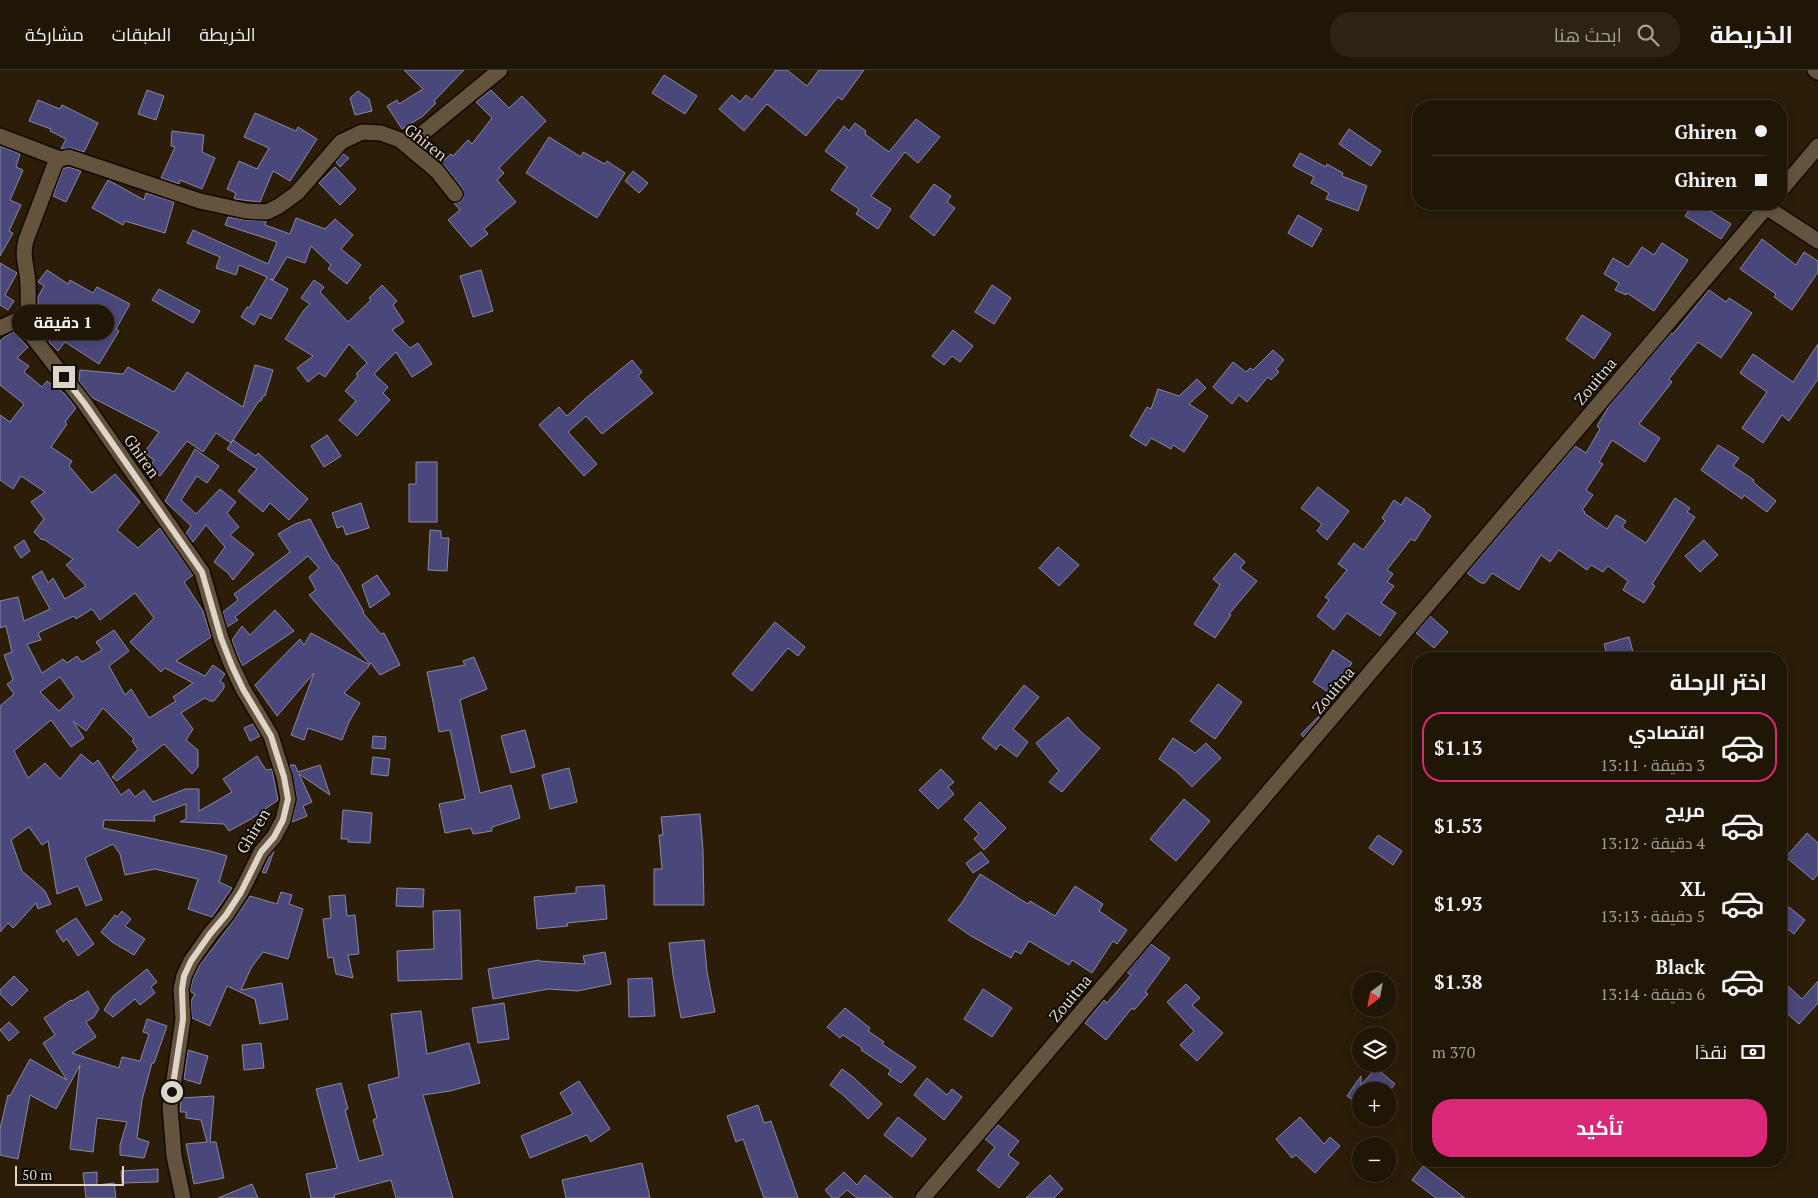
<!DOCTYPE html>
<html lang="ar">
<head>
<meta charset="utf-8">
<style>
	:root { --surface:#201606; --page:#2d2314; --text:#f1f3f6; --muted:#a29f9b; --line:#3d3528; --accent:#db2777 }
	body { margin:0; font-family:"PT Serif",Cairo,serif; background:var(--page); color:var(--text); direction:rtl; height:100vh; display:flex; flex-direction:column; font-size:19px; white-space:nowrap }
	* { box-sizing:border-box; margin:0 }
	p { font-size:16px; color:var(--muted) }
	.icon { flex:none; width:28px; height:28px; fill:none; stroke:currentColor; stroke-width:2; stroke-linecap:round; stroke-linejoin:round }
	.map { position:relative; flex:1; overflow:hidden; direction:ltr }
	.sheet { position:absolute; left:1412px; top:582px; width:375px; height:515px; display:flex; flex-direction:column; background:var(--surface); border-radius:20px; box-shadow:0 2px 12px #0003,0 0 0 1px var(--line); direction:rtl }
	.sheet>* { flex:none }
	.top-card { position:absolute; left:1412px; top:30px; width:375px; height:110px; border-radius:20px; box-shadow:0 2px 12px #0003,0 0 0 1px var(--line); direction:rtl; display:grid; align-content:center; height:110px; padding:0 20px; background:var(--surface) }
	.needle { width:32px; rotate:212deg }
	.controls { position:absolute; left:1352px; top:902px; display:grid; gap:10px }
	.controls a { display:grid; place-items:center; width:45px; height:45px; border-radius:50%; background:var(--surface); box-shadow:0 2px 12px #0003,0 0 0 1px var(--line); font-size:25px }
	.scale { position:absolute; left:15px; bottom:12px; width:109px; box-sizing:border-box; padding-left:5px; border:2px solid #ded5c9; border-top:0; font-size:14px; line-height:18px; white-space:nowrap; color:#ded5c9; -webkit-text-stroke:4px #0e0903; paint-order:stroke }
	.end { position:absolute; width:22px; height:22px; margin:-11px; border:6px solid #ded5c9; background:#111; box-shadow:0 0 0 2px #111 }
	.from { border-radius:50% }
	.bubble { position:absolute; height:35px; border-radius:18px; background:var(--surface); box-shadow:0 2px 12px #0003,0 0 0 1px var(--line); font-size:16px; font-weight:700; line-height:35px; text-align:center; direction:rtl }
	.top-card b { display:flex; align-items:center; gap:18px; height:48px; font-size:19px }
	.top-card b+b { border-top:1px solid var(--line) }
	.top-card i { width:12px; height:12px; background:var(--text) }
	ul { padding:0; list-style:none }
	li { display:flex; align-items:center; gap:15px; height:70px; margin:0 10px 8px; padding:0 10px; border:2px solid transparent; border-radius:20px }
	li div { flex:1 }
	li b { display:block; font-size:19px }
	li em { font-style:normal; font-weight:700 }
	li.selected { border-color:var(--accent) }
	li>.icon { width:45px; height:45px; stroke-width:1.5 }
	h2 { padding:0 20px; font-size:22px; line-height:60px }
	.pay { display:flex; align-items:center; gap:12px; height:55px; padding:0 20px; font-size:19px }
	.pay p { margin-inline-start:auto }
	.button { display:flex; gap:10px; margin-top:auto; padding:10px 20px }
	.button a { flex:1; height:58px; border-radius:20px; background:var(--accent); color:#fff; font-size:20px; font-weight:700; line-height:58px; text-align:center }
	header { display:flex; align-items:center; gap:30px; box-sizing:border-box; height:70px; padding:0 25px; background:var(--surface); border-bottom:1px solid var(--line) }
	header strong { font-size:24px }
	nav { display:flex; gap:28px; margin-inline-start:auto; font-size:18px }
	.search { width:350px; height:45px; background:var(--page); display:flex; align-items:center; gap:12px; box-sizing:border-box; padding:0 18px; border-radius:20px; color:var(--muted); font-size:19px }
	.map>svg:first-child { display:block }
	.building { fill:#4a487a; stroke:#8989a3; fill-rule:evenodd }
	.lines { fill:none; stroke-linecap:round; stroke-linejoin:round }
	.minor-casing { stroke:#130700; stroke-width:18 }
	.minor { stroke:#64543e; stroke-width:15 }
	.route { stroke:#ded5c9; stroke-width:6 }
	.labels { text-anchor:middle; stroke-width:4; stroke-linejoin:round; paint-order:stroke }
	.street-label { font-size:16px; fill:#ded5c9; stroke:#0e0903 }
</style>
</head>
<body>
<header>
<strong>الخريطة</strong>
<div class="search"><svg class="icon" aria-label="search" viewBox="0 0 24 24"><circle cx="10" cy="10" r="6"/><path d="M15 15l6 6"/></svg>ابحث هنا</div>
<nav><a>الخريطة</a><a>الطبقات</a><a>مشاركة</a></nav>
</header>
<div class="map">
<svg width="1818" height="1128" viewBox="0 0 1818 1128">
	<rect width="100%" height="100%" fill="#2b1d08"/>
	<path class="building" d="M404,0H464L434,31L436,33L423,46L402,59L387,36L397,30L399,34L423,19Z
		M776,0H787L807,16L819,0H864L842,30L838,27L806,66L767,34L744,61L719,39L732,25L740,32L746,25L752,30Z
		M664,5L697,26L685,44L652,23Z
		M147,20L164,26L156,50L138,44Z
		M491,20L509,38L522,26L546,51L499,98L504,103L497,110L516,132L484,159L488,164L471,177L448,150L460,140L454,133L460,132L463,128V119L444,95L422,76L425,73L442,92L451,84L453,86L468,70L472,74L492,48L476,32Z
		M358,21L369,29L372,41L355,45L350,28Z
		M38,30L60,39L62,35L98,53L84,82L71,78L61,79L66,69L50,61L51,59L29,51Z
		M255,43L296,61L298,57L317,69L290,111L273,101L260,132L234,129L236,123L227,119L239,91L257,99L269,78L244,67Z
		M916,49L940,67L918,93L905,82L871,126L891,139L878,159L856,144L859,139L831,120L847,97L825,81L844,56L849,61L855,53L866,61L865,64L889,82Z
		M1349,59L1381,81L1371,96L1339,74Z
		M172,61L204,65L202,82L215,88L202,119L180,110L179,114L161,108L175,77L171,76Z
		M549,67L581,87L583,82L605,94L607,91L625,103L597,148L526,103Z
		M0,76L20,84L16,97L23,100L10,130L21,135L9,161L13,163L0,186Z
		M1300,83L1326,97L1327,94L1343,103L1342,106L1367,116L1358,141L1326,129L1329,123L1311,113L1314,107L1293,96Z
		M343,84L349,88L340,97L336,92Z
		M68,97L81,101L66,132L53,126L63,99Z
		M335,97L356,119L340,135L319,113Z
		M633,101L648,113L639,123L625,111Z
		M108,110L144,130L146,123L174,132L165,163L125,151L123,155L92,138Z
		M934,114L951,126L947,132L955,138L934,166L910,147Z
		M1693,134H1699L1731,154L1721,169L1685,146Z
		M1298,145L1322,159L1312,177L1288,163Z
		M228,147L245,150L266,151L265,155L290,164L296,148L325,159L335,149L353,165L341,179L361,195L347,214L328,199L331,195L311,176L305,193L287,187L273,210L270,209L288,219L271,249L260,244L254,255L241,247L247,237L249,238L267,207L239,195L236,205L216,198L220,187L187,173L193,160L268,194L277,172L225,155Z
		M1762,169L1796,195L1804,182L1818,191V202L1792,240L1774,227L1776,224L1740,199Z
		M1662,173L1688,190L1654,241L1627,223L1626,225L1615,220L1619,213L1604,204L1613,188L1628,197L1642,177L1654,185Z
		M0,193L17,203L5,225L14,231L8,240L0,235Z
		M47,200L68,214L70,210L93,223L97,217L130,234L116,259L119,261L99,294L65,272L58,281L49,272L58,260L38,248V227L44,216L38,212Z
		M481,200L493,241L473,247L460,206Z
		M314,210L324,217L320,222L348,252L371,230L369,228L382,215L397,231L393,235L404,252L392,260L410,278L418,273L432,294L412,307L396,282L374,304L388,317L383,323L390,330L357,366L339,350L356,331L345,321L358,306L356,304L367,293L349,274L325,307L319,303L308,312L297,298L313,286L285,269L304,240L310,234L301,228Z
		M992,215L1011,228L994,254L975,242Z
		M159,219L200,241L193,253L152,230Z
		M1709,220L1726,232L1729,228L1752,243L1721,288L1698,272L1669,309L1672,312L1639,354L1660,368L1645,392L1612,370L1599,392L1603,394L1586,420L1593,425L1582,440L1585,442L1584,443L1607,459L1616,445L1626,451L1622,457L1646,473L1675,428L1690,438L1687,442L1695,447L1652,514L1655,516L1644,533L1623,520L1628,511L1608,496L1603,502L1591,495L1587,500L1559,480L1550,492L1541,485L1519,520L1492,503L1485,513H1481L1467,503L1575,376L1586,383L1600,359L1597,356L1609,336L1671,263L1673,264Z
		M1582,245L1611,264L1594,289L1566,269Z
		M953,260L973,276L960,292L952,286L944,295L932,286Z
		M13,262L28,277L17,288L29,296L24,302L42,317L47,311L65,324L76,338L65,352L67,354L51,377L72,391L69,396L92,423L115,404L140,432L117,460L138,478L160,458L193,505L184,512L203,541L211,567L176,591L205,606L213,595L225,604L220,611L224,614V618L214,631H210L205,628L181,643L193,659L186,670L198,680V697L192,704L164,674L117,711L112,707L138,679L132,671L134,669L103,638L86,661L73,651L84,668L71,677L51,650L14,681L28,708L45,693L60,709L81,684L93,694L98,690L121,725L129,719L135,727L144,720L153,732L185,719H199V741L232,722L223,709L257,686L266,700L272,699L278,730L251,749L229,761L224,754L180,752L186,749V734L154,746L155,751L104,750L103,758L210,781L227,786L219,812L232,818L212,847L188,839L198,809L155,799L125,805L120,784L113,774L85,788L102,830L86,836L78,816L57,824L48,771L42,775L29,757L11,770L22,801L45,821L51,834L38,839L36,833L13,858L8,853L0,862V636L14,624L7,614L13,610L4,585L12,582L6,556L0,558V531L18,527L24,551L50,539L32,507L42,501L48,513L53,508L65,529L86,516L66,495L73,489L45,470L43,469L42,470L34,462L44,449L31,432L45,422L21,406L13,419L0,410V345L10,352L24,334L0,315V271L6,266ZM135,523L154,548L130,572L161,602L165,598L193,613L173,627L176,631L149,648L131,619L125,625L109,596L129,581L114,560L96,572L102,580L82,592L77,586L67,593L63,589L42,603L27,574L41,570L38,563L74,546L76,549L92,539L100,550ZM60,607L74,627L59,641L40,622Z
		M1818,274V309L1789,351L1782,345L1763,373L1742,358L1767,322L1740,303L1753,284L1793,312Z
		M1273,280L1284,290L1276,299L1279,302L1271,310L1268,307L1247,332L1239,325L1232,334L1213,317L1233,292L1246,302L1250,298L1253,300Z
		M632,290L642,302L638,306L653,323L602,364L586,346L568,362L597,394L584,406L539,355L559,337L567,346L586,328Z
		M255,295L273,300L265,326H263L261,331H259L231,373L216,363L203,382L187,371L160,406L149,399L154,390L144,383L159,362L91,327L79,311L80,300L123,304L128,297L174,322L187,302L243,337Z
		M1197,309L1206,318L1189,334L1208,346L1184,382L1173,375L1171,379L1151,368L1146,376L1130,366L1147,337L1151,339L1158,319L1179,326Z
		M327,365L341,386L324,397L311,376Z
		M233,370L256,386L258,383L308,429L289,450L270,433L263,442L238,421L257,399L227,379Z
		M1718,375L1739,388L1733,396L1754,410L1753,412L1776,431L1767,442L1744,425L1742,429L1701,400Z
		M195,379L219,396L207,413L197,406L181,430L196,444L220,419L236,432L227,443L239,457L230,465L254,484L233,510L228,503L214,492L225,477L206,455L193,472L186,463L191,456L165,431Z
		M416,392H437V452H409V414H416Z
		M1318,417L1349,441L1327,470L1317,461L1322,454L1301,438Z
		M1406,427L1425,440L1424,441L1431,446L1415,471L1411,469L1387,500L1393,504L1387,512L1394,516L1381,533L1396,543L1380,566L1347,543L1334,560L1317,546L1329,530L1325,527L1347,500L1338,494L1354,473L1363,480L1385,451L1382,448L1394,430L1401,435Z
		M361,433L369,458L346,465L343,456L337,458L332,443Z
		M310,449L331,489L338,496L364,542L363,543L381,564L384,563L400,595L380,605L371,593L370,594L309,525L316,520L309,507L319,498L308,486L235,547L238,550L227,557L223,542L238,530L234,524L290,482L278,464L295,454Z
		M430,460L441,461V468H449L447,501L428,500Z
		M24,470L30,481L21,488L14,477Z
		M1704,470L1718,485L1700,502L1685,486Z
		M1058,477L1079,495L1059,516L1039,498Z
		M1235,483L1245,492L1240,498L1257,511L1229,544L1231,545L1215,568L1194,554L1220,515L1213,509Z
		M377,505L390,524L370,538L362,515Z
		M275,540L294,561L242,596L232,570L242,556L250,565Z
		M1430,546L1448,562L1434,578L1416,563Z
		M775,552L805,577L798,586L788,578L752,621L732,604Z
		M311,563L370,595L344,623L360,633L349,652L342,670L308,658L304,670L291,665L314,603L277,646L255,615L300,569L304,575Z
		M1629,567L1633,582L1608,588L1604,574Z
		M1333,580L1352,593L1331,624L1313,612Z
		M474,587L487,619L460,630L480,723L511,715L520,748L492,757V761L473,764L471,758L445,763L439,734L465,729L450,660L439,662L427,602L465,595L463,591Z
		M1218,614L1242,632L1215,669L1190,651Z
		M1024,615L1039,627L1013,659L1028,672L1017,687L1000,674L996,680L982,668Z
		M1329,636L1303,667L1301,664Z
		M1068,647L1080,661L1100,678L1062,722L1049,712L1059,701L1036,673Z
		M253,654L260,666L250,671L244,658Z
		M525,660L535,697L511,703L501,666Z
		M373,666L386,667L385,679L372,678Z
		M1173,668L1195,683L1206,673L1221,688L1192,717L1177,702L1159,689Z
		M373,687L390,689L388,706L371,704Z
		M290,695H295L298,702L320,695L330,725L299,704L312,732L303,736L307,746L292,752L297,728Z
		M569,698L577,732L550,739L542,705Z
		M941,699L954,712L948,717L954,724L938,739L919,720Z
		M1184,729L1210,751L1176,791L1150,769Z
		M980,732L1006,758L984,780L974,769L979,764L964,749Z
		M343,740L372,743L370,773L348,772V769H341Z
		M700,744L703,780L704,835H654V799H662L659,765H663L661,747Z
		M1807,763L1818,773V804L1813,810L1786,787Z
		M1378,765L1402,781L1393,795L1369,778Z
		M274,781L266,803L262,802L269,787Z
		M981,782L989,792L973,803L966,793Z
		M980,804L1028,834L1030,831L1055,846L1075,816L1103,834L1099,841L1127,860L1117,874L1113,871L1092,903L1072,890L1069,895L1029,871L1021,884L1015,881L1011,888L971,866L948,850L961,834Z
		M604,815L607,849L567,853L568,856L537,859L534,827L576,823V817Z
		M397,818L424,819L423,837L396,836Z
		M281,822L292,825L289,834L303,839L288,889L263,882L251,898L241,920L282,913L288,949L260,954L255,929L227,916L210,956L192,948L191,931L195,924L191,922L190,920L193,909L199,896L234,850L250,826L277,834Z
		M345,825L347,846L355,845L359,884L348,885L353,908L336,904L333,887L328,888L323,849L331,848L329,826Z
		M1789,837L1805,850L1794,864L1781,854V846Z
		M460,840L462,909L398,911L397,881L434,879L433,841Z
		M122,841L131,849L125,856L145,869L134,885L112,872L101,862L115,845L117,847Z
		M76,848L94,874L78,886L67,869L63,872L56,861Z
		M704,870L707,902L715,942L681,948L673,905L669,873Z
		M1151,874L1170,888L1145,922L1148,924L1134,940L1132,938L1106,970L1085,953L1104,930L1107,933L1131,905L1127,902Z
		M605,882L611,914L578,921L549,919L493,929L488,899L539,890V891L585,894L583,886Z
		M147,899L157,912L151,917L155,923L140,935L135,929L113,947L104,940L113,926Z
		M14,906L28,920L12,936L0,924V920Z
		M652,908L655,946L629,947L628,909Z
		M1818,911V933L1799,954L1781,938V921L1787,915L1802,929Z
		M1186,914L1200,928L1192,935L1223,963L1197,991L1180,975L1194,961L1167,932Z
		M983,919L1012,938L992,967L964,949Z
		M88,921L99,939L94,947L86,952L96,967L72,983L119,998L122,987L140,991L149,964L143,962L147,949L167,956L154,993H152L142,1030L137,1068L149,1072L144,1088L120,1085V1075L127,1052L97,1048L93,1082L70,1079L80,995L56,1039L30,1025L18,1089L0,1085V1059L8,1025L10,1026L30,989L67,1010L43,973L55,965L44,948L71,930L72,931Z
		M504,933L509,969L478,973L472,938Z
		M845,938L870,958L868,961L884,972L882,974L916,997L901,1013L888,1004L891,1000L861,980L862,978L843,965L840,968L827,957Z
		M421,941L427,984L469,973L480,1013L450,1021L423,1025L453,1128H396L391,1110L334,1125L335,1128H311L306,1104L337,1098L316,1019L341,1013L348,1039L345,1040L359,1091L383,1085L373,1050L377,1048L368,1015L399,1007L391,944Z
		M9,952L19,962L9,971L0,960Z
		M261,973L264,998L244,1000L242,975Z
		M188,980L208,986L200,1014L184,1009Z
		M1376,998L1395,1014L1389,1021H1361V1035L1347,1026L1361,1006V1015Z
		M842,999L853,1007L882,1034L868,1049L842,1024L830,1015Z
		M927,1008L947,1025L952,1019L962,1027L944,1050L914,1025Z
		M579,1011L610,1059L591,1072L587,1065L530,1088L521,1066L573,1044L560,1023Z
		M214,1026L210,1072H216L224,1108L194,1114L186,1074L207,1072L201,1050L186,1048V1042H180L181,1028Z
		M758,1035L764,1053L771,1051L798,1128H764L743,1069L736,1072L727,1046Z
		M898,1047L926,1069L912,1087L884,1065Z
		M1300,1047L1324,1074L1330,1067L1340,1076L1315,1103L1296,1085L1292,1088L1276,1069Z
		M998,1055L1019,1071L1008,1085L1019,1093L999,1118L977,1100L995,1077L985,1069Z
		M642,1093L650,1128H566L562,1110Z
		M1423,1096L1465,1128H1436L1412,1110Z
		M158,1099V1112L122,1113L121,1101Z
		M97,1102V1115L114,1113L116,1128H86L83,1103Z
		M844,1102L857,1115L865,1105L893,1128H857L847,1120L838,1128H832L825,1120Z
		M1050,1105L1063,1119L1054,1128H1026Z
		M252,1114L258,1128H218Z"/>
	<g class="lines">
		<defs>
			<path id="minor" d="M1815,0L1818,2
				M0,66L60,89
				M407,76L500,0
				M1781,120L1818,76
				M1766,137L1818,171
				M0,258L28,245
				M183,1128L174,1086L170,1037L183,949L181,919L184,906L191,891L210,864L226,845L241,822L261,782L274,767L283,750L288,729L284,707L271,666L243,619L232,596L221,568L202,502L85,334L32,266C26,249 29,233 28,216C28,197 21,189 26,170L55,94L60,89L69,87L200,131L246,141L267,142L279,136L297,123L341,72L362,62L381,63L400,70L437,101L455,124
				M923,1128L1769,134"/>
		</defs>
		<use href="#minor" class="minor-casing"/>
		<use href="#minor" class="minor"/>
	</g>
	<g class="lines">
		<path class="route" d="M64,307L85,334L202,502L221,568L232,596L243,619L271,666L284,707L288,729L283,750L274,767L261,782L241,822L226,845L210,864L191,891L184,906L182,919L183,949L172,1022"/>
	</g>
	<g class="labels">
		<g class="street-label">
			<text transform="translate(426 72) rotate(38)" y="6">Ghiren</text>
			<text transform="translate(1595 311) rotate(-50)" y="6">Zouitna</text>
			<text transform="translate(142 386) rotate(55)" y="6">Ghiren</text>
			<text transform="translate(1333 620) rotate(-50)" y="6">Zouitna</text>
			<text transform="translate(253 761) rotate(-59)" y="6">Ghiren</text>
			<text transform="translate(1070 928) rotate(-50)" y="6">Zouitna</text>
		</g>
	</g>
</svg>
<div class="controls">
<a><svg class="needle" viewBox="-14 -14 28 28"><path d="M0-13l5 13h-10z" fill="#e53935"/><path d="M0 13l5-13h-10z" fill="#a29f9b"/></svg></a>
<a><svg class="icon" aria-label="layers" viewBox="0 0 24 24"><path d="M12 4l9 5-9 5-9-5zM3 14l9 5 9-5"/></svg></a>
<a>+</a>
<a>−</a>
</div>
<div class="scale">50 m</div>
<i class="end from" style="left:172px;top:1022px"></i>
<i class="end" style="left:64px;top:307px"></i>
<div class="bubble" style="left:12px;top:235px;width:102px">1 دقيقة</div>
<div class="top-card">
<b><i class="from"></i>Ghiren</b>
<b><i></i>Ghiren</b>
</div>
<section class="sheet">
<h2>اختر الرحلة</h2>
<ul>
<li class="selected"><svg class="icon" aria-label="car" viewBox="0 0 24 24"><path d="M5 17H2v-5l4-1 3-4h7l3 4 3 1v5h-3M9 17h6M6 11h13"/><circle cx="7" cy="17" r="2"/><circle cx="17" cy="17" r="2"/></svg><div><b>اقتصادي</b><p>3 دقيقة · 13:11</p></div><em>$1.13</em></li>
<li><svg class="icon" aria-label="car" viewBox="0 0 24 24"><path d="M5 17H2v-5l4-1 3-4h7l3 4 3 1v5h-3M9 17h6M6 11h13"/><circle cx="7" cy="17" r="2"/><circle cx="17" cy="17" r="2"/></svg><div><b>مريح</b><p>4 دقيقة · 13:12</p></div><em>$1.53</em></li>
<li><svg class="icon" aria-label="car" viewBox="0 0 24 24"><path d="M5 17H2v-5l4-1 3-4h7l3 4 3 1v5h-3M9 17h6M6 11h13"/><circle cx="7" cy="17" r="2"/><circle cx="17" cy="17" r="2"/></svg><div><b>XL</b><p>5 دقيقة · 13:13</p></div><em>$1.93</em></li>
<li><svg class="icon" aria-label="car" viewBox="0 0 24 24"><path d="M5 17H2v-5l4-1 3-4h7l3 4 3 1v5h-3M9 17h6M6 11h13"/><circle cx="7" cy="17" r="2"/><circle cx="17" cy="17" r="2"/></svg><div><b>Black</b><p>6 دقيقة · 13:14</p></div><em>$1.38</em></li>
</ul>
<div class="pay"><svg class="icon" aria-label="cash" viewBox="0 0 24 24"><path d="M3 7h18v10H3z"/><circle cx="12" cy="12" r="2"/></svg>نقدًا<p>370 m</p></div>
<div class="button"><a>تأكيد</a></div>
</section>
</div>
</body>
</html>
